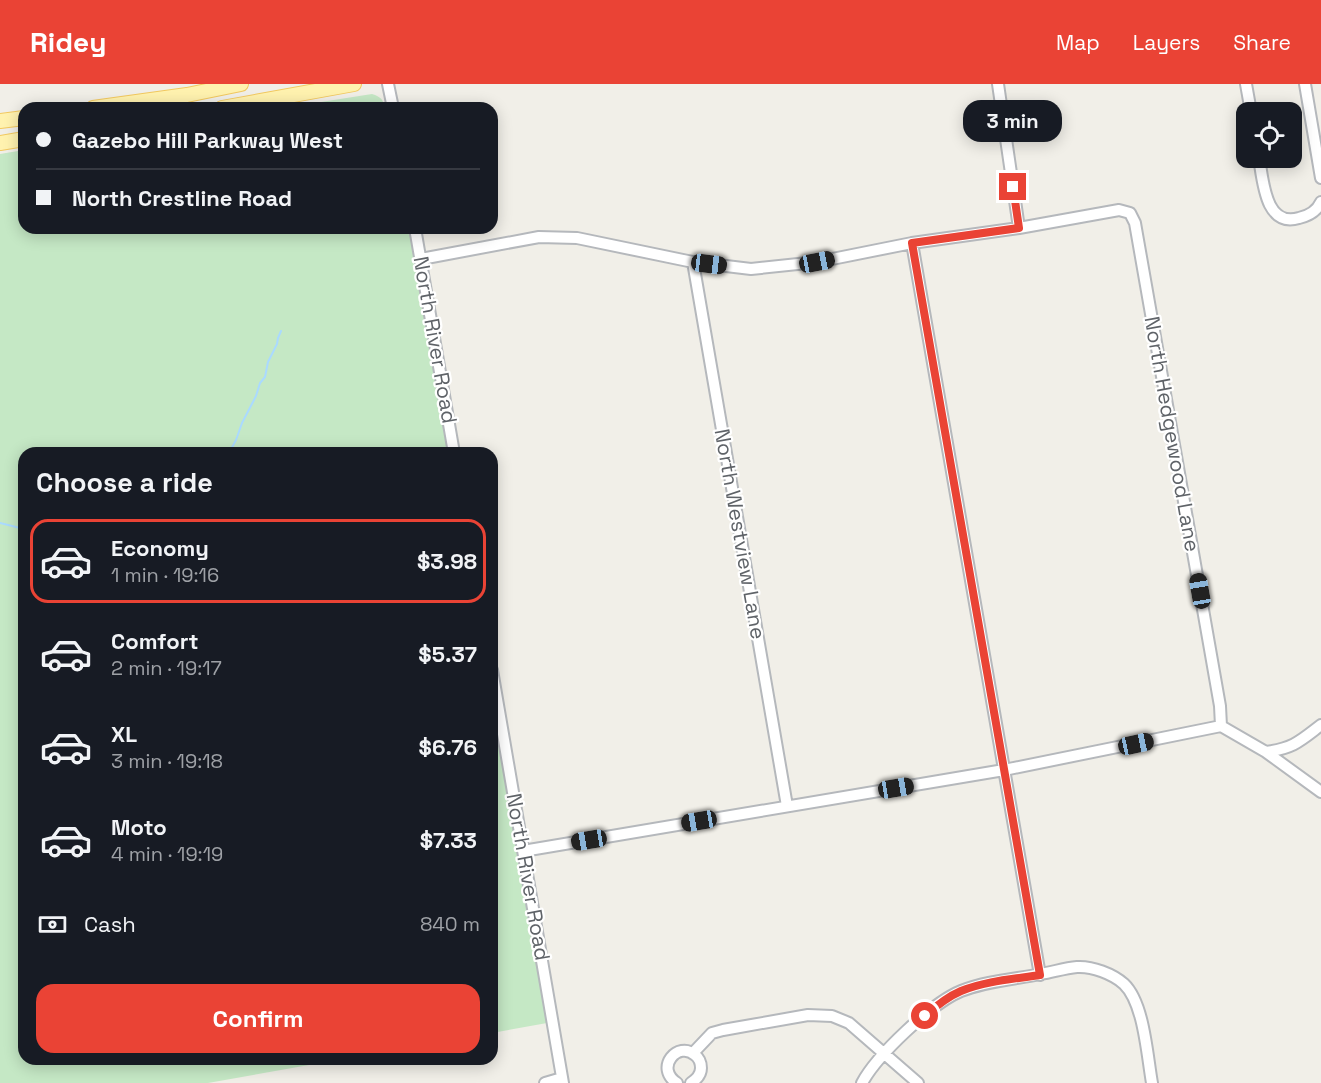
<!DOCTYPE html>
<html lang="en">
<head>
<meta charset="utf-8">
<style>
	:root { --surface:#171b24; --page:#242831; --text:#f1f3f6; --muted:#9ea1a6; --line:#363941; --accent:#ea4335 }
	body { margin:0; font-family:"Space Grotesk",sans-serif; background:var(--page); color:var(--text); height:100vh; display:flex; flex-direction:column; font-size:22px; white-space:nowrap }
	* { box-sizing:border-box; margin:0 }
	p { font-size:20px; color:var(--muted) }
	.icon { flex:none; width:33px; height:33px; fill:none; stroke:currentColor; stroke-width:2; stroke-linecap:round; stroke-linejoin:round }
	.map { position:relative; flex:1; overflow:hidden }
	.sheet { position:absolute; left:18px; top:363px; width:480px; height:618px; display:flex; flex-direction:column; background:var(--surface); border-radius:18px; box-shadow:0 3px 15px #0003 }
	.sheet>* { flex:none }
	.hud { position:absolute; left:18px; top:18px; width:480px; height:132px; border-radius:18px; box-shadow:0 3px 15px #0003; display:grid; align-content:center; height:132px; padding:0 18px; background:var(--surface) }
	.controls { position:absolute; left:1236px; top:18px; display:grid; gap:12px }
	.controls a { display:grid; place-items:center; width:66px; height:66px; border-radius:12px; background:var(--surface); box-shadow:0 3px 15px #0003; font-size:30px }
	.end { position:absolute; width:27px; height:27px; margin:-14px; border:8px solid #ea4335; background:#fff; box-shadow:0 0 0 3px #fff }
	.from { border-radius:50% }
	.bubble { position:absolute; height:42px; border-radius:18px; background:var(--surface); box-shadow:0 3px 15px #0003; font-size:20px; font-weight:600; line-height:42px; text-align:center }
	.car { position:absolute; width:18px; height:36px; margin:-18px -9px; border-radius:8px; box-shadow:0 0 4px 2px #0007; background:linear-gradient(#222 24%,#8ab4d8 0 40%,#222 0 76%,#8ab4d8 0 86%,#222 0) }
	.hud b { display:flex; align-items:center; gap:21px; height:57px; font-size:22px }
	.hud b+b { border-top:2px solid var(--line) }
	.hud i { width:15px; height:15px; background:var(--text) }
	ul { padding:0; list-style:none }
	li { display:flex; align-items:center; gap:18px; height:84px; margin:0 12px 9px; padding:0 6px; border:3px solid transparent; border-radius:18px }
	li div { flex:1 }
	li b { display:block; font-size:22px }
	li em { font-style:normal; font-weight:600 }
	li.active { border-color:var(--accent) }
	li>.icon { width:54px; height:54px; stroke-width:1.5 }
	h2 { padding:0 18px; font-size:27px; line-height:72px }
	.pay { display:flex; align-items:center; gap:15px; height:66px; padding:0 18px; font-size:22px }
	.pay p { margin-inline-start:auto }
	.cta { display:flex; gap:12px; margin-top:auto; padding:12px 18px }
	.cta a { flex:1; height:69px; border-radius:18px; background:var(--accent); color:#fff; font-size:24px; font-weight:600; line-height:69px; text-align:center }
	header { display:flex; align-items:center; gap:36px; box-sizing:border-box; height:84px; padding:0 30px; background:var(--accent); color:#fff }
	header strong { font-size:28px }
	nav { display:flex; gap:33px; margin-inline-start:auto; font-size:21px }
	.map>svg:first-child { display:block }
	.green { fill:#c5e8c5 }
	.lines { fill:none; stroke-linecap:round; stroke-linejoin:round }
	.stream { stroke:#aadaff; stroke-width:2 }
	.minor-casing { stroke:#b5b8bc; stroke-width:14 }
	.major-casing { stroke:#f2c960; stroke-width:16 }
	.minor { stroke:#fff; stroke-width:10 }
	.major { stroke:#fff2af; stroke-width:14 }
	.route { stroke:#ea4335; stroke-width:8 }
	.labels { text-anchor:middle; stroke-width:4.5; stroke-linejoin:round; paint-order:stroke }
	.street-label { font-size:21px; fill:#5f6368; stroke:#fff }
</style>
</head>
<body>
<header>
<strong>Ridey</strong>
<nav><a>Map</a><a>Layers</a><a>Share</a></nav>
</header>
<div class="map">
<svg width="1321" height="999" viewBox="0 0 1321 999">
	<rect width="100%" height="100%" fill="#f1efe8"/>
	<path class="green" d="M372,10C381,13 383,15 385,24H283Z
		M24,66V144H409L448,369H24V975H343L208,999H0V70Z
		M492,624L547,939L492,949Z"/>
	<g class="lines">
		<path class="stream" d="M229,369L236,356L242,339L256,312L260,299L265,293L268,278L277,260L278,254L281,247
			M0,439L24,445"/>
		<defs>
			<path id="minor" d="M388,0L393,24
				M998,0L1019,144
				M1246,0L1251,28
				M1305,0L1321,94
				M1259,74C1263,96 1265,144 1299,134C1308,132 1317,127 1321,118
				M415,144L454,369
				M912,159L1040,891
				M421,175L539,153L577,154L693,178L751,185L817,178L912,159L1019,144L1119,126L1130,129L1135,139L1220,622L1221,642
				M693,178L787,722
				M492,586L563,999
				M1321,641C1300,657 1294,664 1266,668L1321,708
				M1221,642L1266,668
				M523,767L1004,686L1221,642
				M693,969L712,949L723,946L808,931L832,932L849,939L918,999
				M545,999L562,994
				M677,999C654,984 678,956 695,971C699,974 701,979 701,984C701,991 697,995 691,999
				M862,999C877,971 932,919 961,907C986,897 1015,895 1041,890C1053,888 1065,884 1077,883C1092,882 1113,890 1124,900C1144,919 1147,971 1152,999"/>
			<path id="major" d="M93,24L187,11L241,0
				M222,24L354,0
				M0,37L24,34
				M0,59L24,55"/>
		</defs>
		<use href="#minor" class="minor-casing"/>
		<use href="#major" class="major-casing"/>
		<use href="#minor" class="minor"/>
		<use href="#major" class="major"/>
	</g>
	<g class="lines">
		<path class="route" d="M925,932C936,922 947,913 961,907C985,897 1014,895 1040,891L912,159L1019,144L1013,103"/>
	</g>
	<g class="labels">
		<g class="street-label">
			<text transform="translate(435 256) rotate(80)" y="7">North River Road</text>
			<text transform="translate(1172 350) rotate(80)" y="7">North Hedgewood Lane</text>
			<text transform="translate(740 450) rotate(80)" y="7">North Westview Lane</text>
			<text transform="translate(528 793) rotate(80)" y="7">North River Road</text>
		</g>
	</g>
</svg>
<div class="controls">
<a><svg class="icon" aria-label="locate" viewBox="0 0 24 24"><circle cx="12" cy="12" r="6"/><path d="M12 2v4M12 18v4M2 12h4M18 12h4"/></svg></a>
</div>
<i class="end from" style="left:925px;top:932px"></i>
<i class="end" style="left:1013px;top:103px"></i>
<div class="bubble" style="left:963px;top:16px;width:99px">3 min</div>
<i class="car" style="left:817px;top:178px;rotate:79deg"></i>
<i class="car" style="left:709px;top:180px;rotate:97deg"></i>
<i class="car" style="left:1200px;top:507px;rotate:350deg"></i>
<i class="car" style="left:1136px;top:660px;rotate:78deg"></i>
<i class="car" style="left:896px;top:704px;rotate:81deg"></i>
<i class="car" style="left:699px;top:737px;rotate:260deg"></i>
<i class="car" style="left:589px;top:756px;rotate:261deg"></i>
<div class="hud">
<b><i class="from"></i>Gazebo Hill Parkway West</b>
<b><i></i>North Crestline Road</b>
</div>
<section class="sheet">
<h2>Choose a ride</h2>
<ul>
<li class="active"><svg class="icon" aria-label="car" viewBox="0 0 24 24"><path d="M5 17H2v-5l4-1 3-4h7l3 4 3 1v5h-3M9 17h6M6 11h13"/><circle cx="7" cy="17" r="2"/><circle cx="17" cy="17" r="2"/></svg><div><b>Economy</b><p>1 min · 19:16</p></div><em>$3.98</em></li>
<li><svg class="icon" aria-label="car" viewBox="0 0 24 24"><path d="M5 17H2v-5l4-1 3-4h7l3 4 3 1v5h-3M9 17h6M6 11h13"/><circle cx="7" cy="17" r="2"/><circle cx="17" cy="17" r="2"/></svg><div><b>Comfort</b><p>2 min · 19:17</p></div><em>$5.37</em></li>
<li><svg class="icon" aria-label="car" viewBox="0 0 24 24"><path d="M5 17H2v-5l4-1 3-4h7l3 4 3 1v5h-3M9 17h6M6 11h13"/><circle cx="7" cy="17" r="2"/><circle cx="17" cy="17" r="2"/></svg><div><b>XL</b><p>3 min · 19:18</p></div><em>$6.76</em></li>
<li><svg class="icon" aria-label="car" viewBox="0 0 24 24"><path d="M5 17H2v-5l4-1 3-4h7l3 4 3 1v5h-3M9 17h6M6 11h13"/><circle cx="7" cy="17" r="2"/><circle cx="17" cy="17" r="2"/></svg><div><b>Moto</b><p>4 min · 19:19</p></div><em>$7.33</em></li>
</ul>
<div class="pay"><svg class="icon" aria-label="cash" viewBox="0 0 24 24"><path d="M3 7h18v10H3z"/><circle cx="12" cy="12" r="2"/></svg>Cash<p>840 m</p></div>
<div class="cta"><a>Confirm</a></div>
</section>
</div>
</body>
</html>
